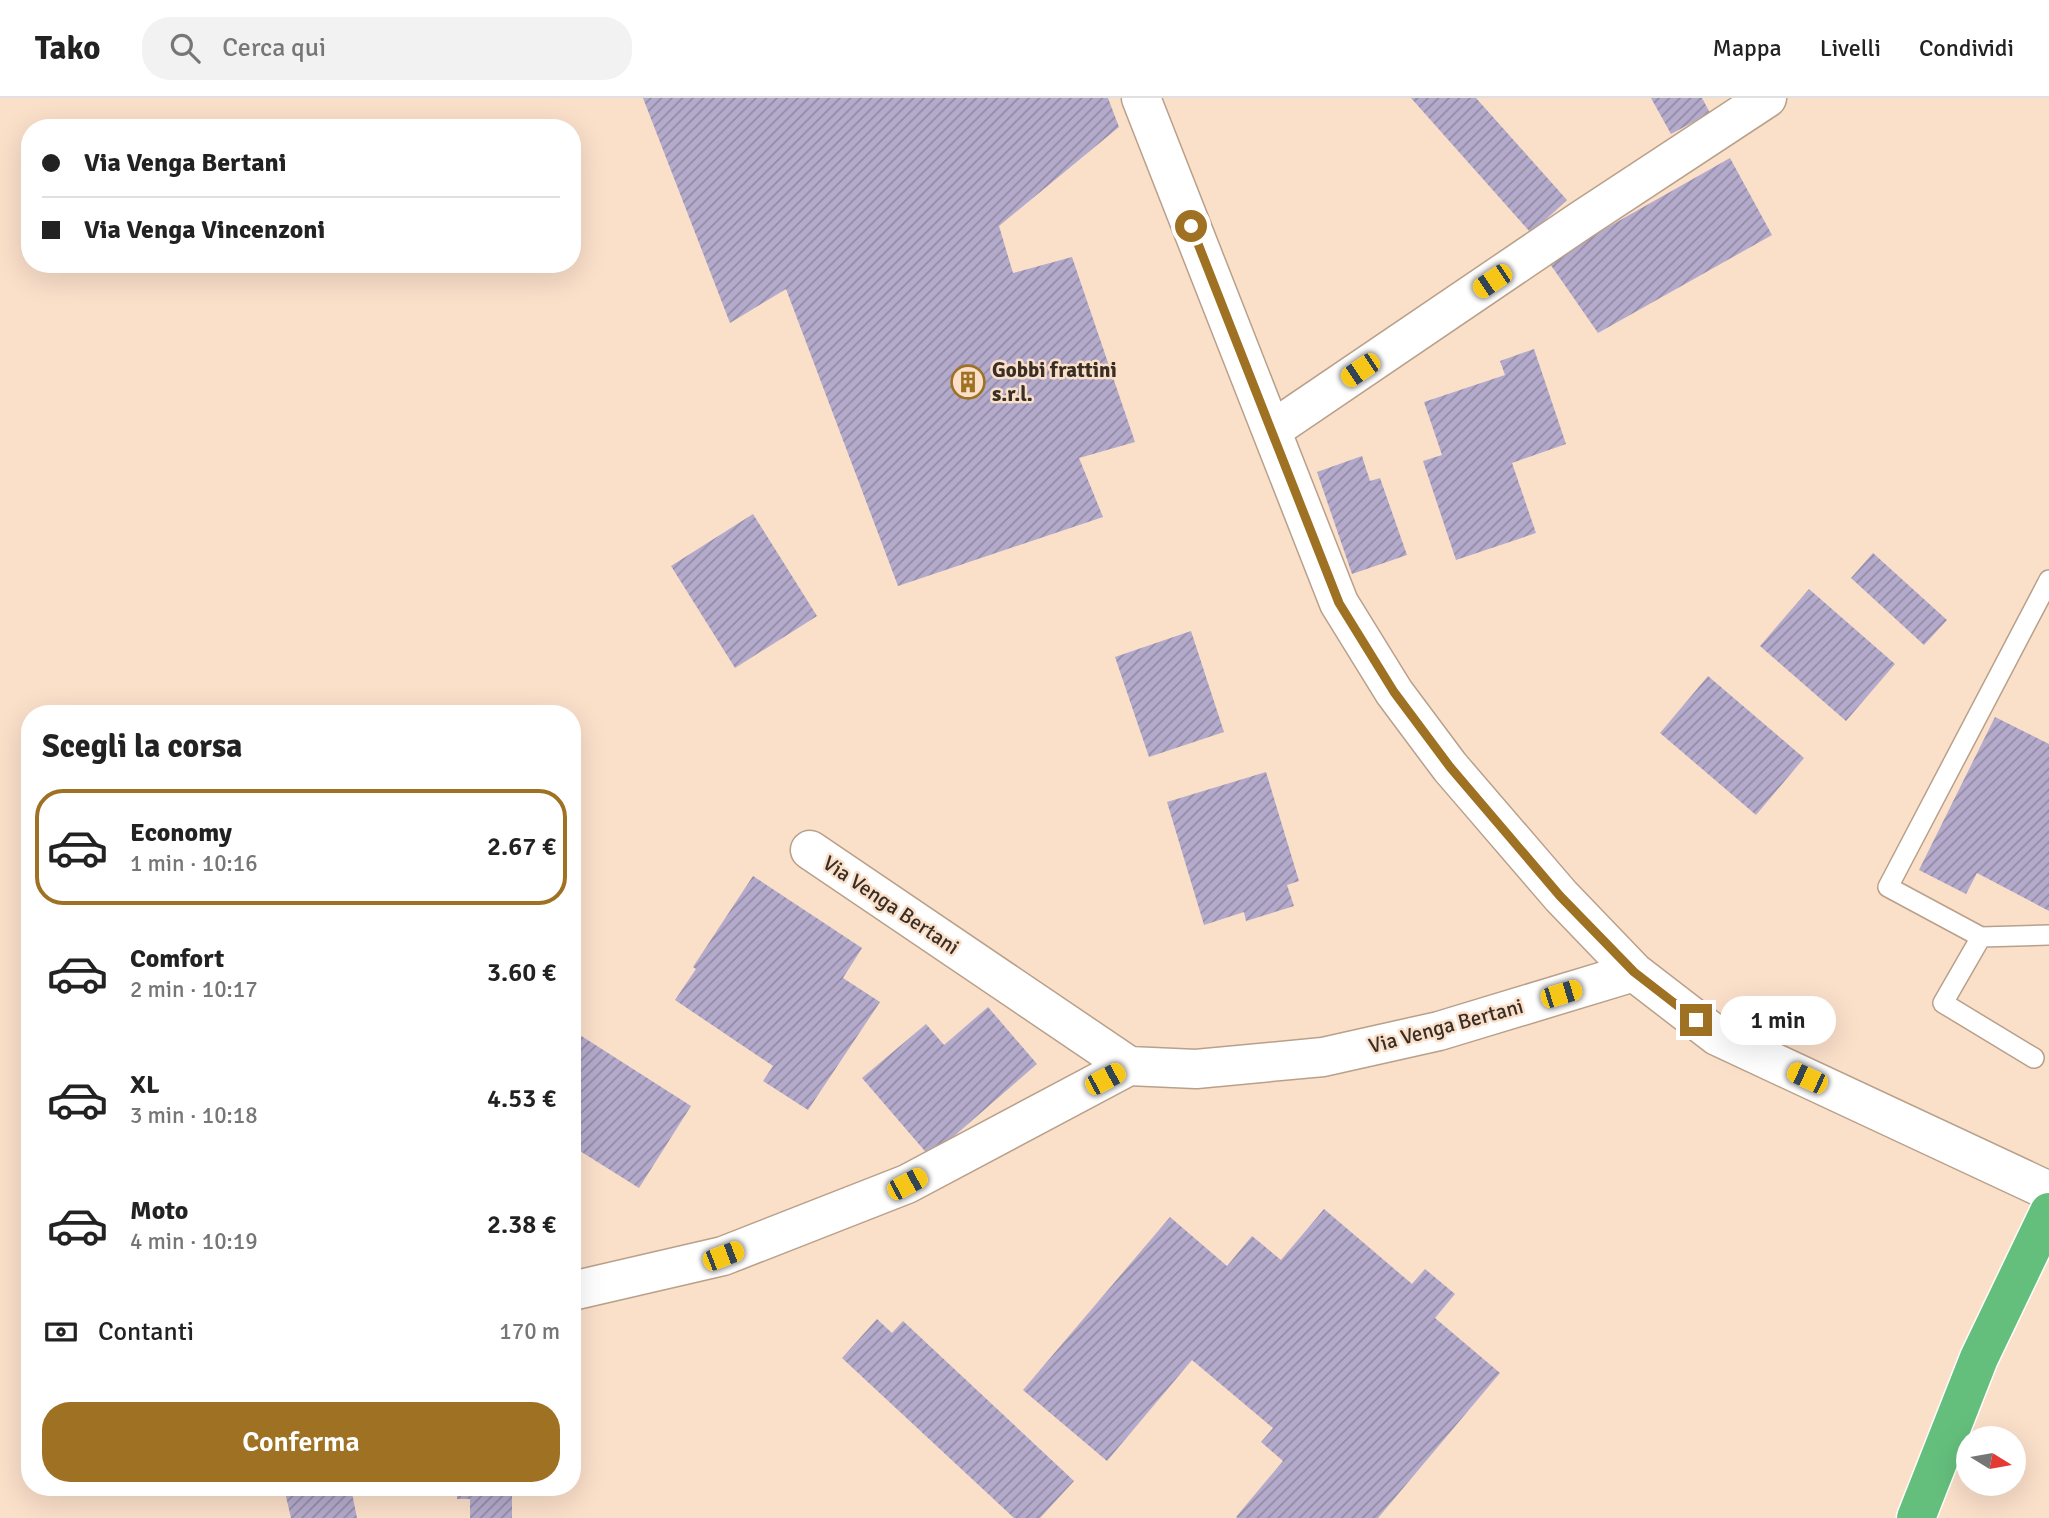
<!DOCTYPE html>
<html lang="it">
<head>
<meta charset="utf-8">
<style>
	:root { --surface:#fff; --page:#f2f2f2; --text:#222; --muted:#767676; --line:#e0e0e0; --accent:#9f7123 }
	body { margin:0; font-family:Signika,sans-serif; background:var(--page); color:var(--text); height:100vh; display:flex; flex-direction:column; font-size:26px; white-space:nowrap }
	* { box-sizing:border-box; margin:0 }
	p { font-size:23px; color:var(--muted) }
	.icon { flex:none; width:38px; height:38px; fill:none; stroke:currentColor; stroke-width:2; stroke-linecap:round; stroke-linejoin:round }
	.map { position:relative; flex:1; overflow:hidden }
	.details { position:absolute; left:21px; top:607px; width:560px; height:791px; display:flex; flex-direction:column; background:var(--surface); border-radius:28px; box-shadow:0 7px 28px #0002 }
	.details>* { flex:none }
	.top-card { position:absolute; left:21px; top:21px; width:560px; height:154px; border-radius:28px; box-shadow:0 7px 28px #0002; display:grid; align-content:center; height:154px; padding:0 21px; background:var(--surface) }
	.needle { width:46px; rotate:101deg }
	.tools { position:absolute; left:1956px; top:1328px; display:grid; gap:14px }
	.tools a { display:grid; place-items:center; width:70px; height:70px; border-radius:50%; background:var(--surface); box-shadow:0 7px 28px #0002; font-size:35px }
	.end { position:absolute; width:32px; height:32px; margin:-16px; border:9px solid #9f7123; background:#fff; box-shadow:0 0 0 4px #fff }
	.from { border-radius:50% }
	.bubble { position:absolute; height:49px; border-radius:24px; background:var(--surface); box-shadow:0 7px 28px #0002; font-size:23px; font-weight:600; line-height:49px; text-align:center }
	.car { position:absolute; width:21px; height:42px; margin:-21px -10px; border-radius:9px; box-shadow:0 0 5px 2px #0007; background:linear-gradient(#f5c518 24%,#345 0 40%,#f5c518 0 76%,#345 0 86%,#f5c518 0) }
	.top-card b { display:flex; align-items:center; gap:24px; height:66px; font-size:26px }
	.top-card b+b { border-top:2px solid var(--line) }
	.top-card i { width:18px; height:18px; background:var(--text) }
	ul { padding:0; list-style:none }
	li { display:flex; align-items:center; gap:21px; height:116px; margin:0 14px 10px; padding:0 7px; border:4px solid transparent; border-radius:28px }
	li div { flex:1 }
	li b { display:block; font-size:26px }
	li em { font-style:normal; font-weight:600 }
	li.on { border-color:var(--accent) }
	li>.icon { width:63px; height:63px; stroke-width:1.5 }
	h2 { padding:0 21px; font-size:32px; line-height:84px }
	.pay { display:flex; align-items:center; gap:18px; height:77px; padding:0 21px; font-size:26px }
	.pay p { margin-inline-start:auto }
	.button { display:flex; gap:14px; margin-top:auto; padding:14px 21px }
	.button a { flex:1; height:80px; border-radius:28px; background:var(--accent); color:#fff; font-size:28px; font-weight:600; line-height:80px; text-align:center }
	header { display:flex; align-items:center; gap:42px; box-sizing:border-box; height:98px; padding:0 35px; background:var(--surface); border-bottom:2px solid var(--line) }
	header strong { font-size:33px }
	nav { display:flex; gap:38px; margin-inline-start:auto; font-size:24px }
	.search { width:490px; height:63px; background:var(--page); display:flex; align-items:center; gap:18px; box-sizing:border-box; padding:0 24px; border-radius:28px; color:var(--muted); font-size:26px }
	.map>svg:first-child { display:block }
	.building { fill:url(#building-hatch) }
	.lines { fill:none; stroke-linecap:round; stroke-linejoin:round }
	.service-casing { stroke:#b9a08a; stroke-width:22 }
	.minor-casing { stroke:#b9a08a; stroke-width:41 }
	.trunk-casing { stroke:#fff; stroke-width:41 }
	.service { stroke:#fff; stroke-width:19 }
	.minor { stroke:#fff; stroke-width:38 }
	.trunk { stroke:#64bf7c; stroke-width:38 }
	.route { stroke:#9f7123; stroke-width:9 }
	.labels { text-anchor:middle; stroke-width:5; stroke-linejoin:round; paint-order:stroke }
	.poi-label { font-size:21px; font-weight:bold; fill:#382e25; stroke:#fadfc9; text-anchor:start }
	.street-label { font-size:21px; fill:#382e25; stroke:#fadfc9 }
</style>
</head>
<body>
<header>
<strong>Tako</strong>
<div class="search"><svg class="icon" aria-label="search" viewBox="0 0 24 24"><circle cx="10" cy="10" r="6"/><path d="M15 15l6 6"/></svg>Cerca qui</div>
<nav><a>Mappa</a><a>Livelli</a><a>Condividi</a></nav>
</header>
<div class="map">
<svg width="2049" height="1420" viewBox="0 0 2049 1420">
	<defs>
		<pattern id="building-hatch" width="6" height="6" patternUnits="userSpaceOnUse" patternTransform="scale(1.75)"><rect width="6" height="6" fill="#b4aacb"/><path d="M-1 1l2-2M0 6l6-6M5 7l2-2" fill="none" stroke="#938ba5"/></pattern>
	</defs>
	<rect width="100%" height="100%" fill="#fadfc9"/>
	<path class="building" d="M643,0H1108L1119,29L999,128L1013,175L1072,159L1135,344L1079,360L1103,419L898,488L786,191L730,225Z
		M1411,0H1476L1567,102L1531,135Z
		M1651,0H1702L1710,15L1671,36Z
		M1730,60L1772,137L1598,235L1548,163Z
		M1534,251L1566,346L1512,365L1536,435L1456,462L1423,363L1442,357L1424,304L1505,277L1500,263Z
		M1362,358L1370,383L1380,380L1407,457L1352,476L1317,374Z
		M753,416L817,518L735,570L671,468Z
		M1873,455L1947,522L1924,547L1851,480Z
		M1809,491L1895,566L1846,623L1760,548Z
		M1191,533L1224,634L1149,659L1115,559Z
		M1708,578L1804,660L1756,717L1660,635Z
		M1995,619L2049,646V813L1977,775L1966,796L1919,772Z
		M1266,674L1299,783L1287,787L1294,808L1246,823L1244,814L1204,827L1167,704Z
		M753,778L862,850L843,880L880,904L808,1012L763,983L773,968L675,902L696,871L693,869Z
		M988,909L1037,966L930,1059L862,980L926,926L944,947Z
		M572,932L691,1008L639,1090L572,1048Z
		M1324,1111L1412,1186L1425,1171L1455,1196L1435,1220L1500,1275L1378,1420H1238L1236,1419L1283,1363L1261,1344L1273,1330L1192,1262L1107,1363L1023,1292L1170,1119L1227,1168L1252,1138L1281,1162Z
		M877,1221L892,1235L903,1223L1074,1383L1040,1420H1014L842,1260Z
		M284,1390H351L357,1420H291Z
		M457,1390H512V1420H470V1401H457Z"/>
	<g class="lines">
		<defs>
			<path id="service" d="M1981,839L1888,789L2049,482
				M2034,960L1943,905L1981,839L2049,837"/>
			<path id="minor" d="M1141,0L1339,505L1394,594L1450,669L1561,798L1634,874L1717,938L2049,1093
				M1272,332L1580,123L1767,0
				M810,752L1129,968L1196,971L1323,959L1439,933L1634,874
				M572,1193L723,1158L907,1086L1129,968"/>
			<path id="trunk" d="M1916,1420L1979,1260L2049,1114"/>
		</defs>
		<use href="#service" class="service-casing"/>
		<use href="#minor" class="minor-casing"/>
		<use href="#trunk" class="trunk-casing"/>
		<use href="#service" class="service"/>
		<use href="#minor" class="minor"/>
		<use href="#trunk" class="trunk"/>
	</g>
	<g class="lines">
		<path class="route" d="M1191,128L1339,505L1394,594L1450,669L1560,798L1634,874L1696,922"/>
	</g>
	<defs>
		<symbol id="building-ring" viewBox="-11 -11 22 22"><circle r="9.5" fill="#fadfc9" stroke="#9f7123" stroke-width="1.5"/><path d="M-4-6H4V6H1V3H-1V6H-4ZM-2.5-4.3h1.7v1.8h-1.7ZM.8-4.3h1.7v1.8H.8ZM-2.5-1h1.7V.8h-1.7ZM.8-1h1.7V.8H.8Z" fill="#9f7123"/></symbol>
	</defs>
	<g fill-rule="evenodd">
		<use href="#building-ring" x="949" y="265" width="38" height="38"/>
	</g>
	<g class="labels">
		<g class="poi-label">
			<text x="992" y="279">Gobbi frattini<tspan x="992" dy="24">s.r.l.</tspan></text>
		</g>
		<g class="street-label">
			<text transform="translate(891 807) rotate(34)" y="7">Via Venga Bertani</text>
			<text transform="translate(1446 928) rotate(-15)" y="7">Via Venga Bertani</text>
		</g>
	</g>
</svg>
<div class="tools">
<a><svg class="needle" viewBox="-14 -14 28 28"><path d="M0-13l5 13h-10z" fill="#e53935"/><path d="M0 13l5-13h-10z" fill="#767676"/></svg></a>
</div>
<i class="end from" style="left:1191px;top:128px"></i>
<i class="end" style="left:1696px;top:922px"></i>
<div class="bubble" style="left:1720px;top:898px;width:116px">1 min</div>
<i class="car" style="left:1492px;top:183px;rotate:236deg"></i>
<i class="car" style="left:1360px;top:272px;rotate:236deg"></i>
<i class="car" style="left:1561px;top:896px;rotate:73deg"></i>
<i class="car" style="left:1807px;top:980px;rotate:295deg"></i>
<i class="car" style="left:1105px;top:981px;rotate:62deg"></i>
<i class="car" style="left:907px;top:1086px;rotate:62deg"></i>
<i class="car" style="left:723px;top:1158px;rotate:69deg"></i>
<div class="top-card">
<b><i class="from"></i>Via Venga Bertani</b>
<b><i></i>Via Venga Vincenzoni</b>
</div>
<section class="details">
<h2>Scegli la corsa</h2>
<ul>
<li class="on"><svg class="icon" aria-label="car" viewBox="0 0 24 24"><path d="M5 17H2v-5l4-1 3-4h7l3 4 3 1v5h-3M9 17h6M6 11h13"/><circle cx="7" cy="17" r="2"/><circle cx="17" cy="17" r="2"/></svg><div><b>Economy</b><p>1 min · 10:16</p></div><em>2.67 €</em></li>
<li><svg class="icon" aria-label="car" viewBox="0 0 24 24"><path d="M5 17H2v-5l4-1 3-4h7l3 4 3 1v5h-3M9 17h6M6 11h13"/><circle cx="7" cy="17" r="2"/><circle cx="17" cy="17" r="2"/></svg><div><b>Comfort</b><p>2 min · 10:17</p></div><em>3.60 €</em></li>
<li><svg class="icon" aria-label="car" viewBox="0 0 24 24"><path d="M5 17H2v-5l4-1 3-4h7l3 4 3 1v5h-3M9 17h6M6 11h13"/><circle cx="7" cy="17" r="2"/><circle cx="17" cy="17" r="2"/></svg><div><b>XL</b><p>3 min · 10:18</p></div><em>4.53 €</em></li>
<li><svg class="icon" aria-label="car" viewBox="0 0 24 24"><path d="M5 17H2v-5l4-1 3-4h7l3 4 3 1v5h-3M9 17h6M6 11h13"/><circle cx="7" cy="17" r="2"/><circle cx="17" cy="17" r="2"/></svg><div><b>Moto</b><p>4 min · 10:19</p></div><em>2.38 €</em></li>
</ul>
<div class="pay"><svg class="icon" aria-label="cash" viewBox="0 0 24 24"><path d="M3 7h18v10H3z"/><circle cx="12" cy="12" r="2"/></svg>Contanti<p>170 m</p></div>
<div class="button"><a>Conferma</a></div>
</section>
</div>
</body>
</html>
